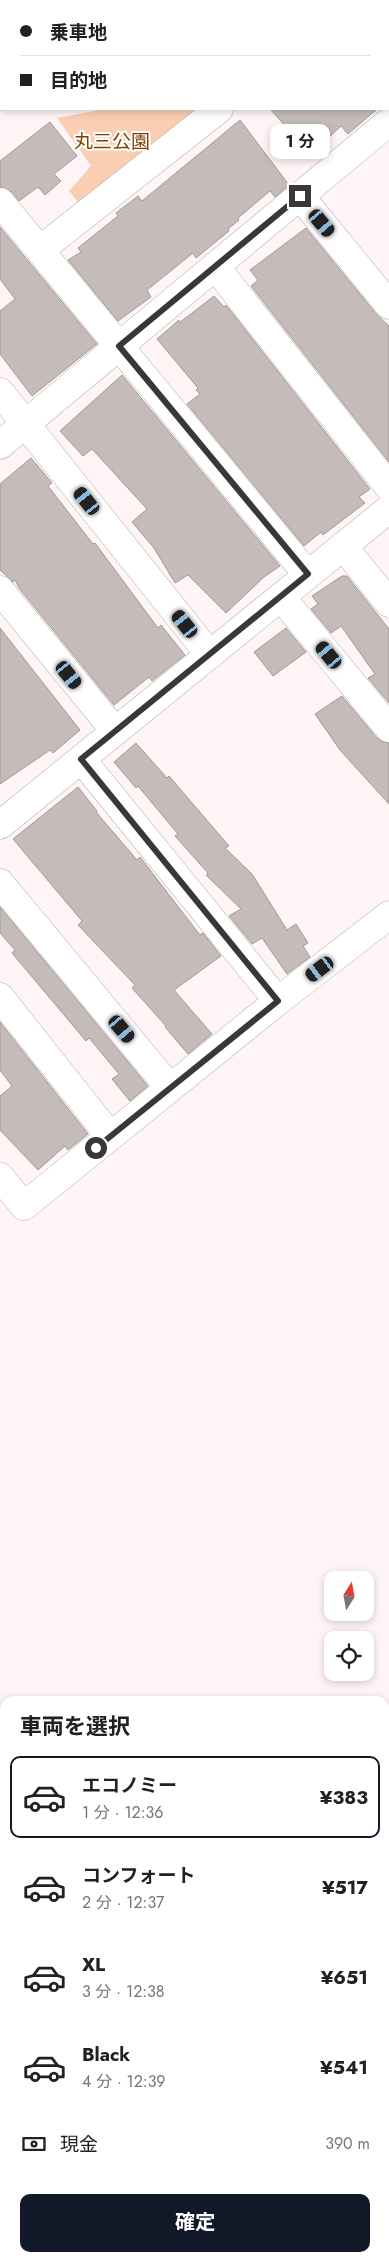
<!DOCTYPE html>
<html lang="ja">
<head>
<meta charset="utf-8">
<style>
	:root { --surface:#fff; --page:#f6f6f6; --text:#202124; --muted:#757577; --line:#e0e0e0; --accent:#111827 }
	body { margin:0; font-family:Jost,"Noto Sans JP",sans-serif; background:var(--page); color:var(--text); height:100vh; display:flex; flex-direction:column; font-size:19px; white-space:nowrap }
	* { box-sizing:border-box; margin:0 }
	p { font-size:16px; color:var(--muted) }
	.icon { flex:none; width:28px; height:28px; fill:none; stroke:currentColor; stroke-width:2; stroke-linecap:round; stroke-linejoin:round }
	.map { position:relative; flex:1; overflow:hidden }
	.details { position:absolute; left:0px; top:1696px; width:390px; height:566px; display:flex; flex-direction:column; background:var(--surface); border-radius:15px 15px 0 0; box-shadow:0 2px 8px #0003 }
	.details>* { flex:none }
	.banner { position:absolute; left:0px; top:0px; width:390px; height:110px; box-shadow:0 2px 8px #0003; display:grid; align-content:center; height:110px; padding:0 20px; background:var(--surface) }
	.needle { width:32px; rotate:11deg }
	.fabs { position:absolute; left:324px; top:1571px; display:grid; gap:10px }
	.fabs a { display:grid; place-items:center; width:50px; height:50px; border-radius:10px; background:var(--surface); box-shadow:0 2px 8px #0003; font-size:25px }
	.end { position:absolute; width:22px; height:22px; margin:-11px; border:6px solid #3b3737; background:#fff; box-shadow:0 0 0 2px #fff }
	.from { border-radius:50% }
	.bubble { position:absolute; height:35px; border-radius:10px; background:var(--surface); box-shadow:0 2px 8px #0003; font-size:16px; font-weight:700; line-height:35px; text-align:center }
	.car { position:absolute; width:15px; height:30px; margin:-15px -8px; border-radius:6px; box-shadow:0 0 4px 1px #0007; background:linear-gradient(#222 24%,#8ab4d8 0 40%,#222 0 76%,#8ab4d8 0 86%,#222 0) }
	.banner b { display:flex; align-items:center; gap:18px; height:48px; font-size:19px }
	.banner b+b { border-top:1px solid var(--line) }
	.banner i { width:12px; height:12px; background:var(--text) }
	ul { padding:0; list-style:none }
	li { display:flex; align-items:center; gap:15px; height:82px; margin:0 10px 8px; padding:0 10px; border:2px solid transparent; border-radius:10px }
	li div { flex:1 }
	li b { display:block; font-size:19px }
	li em { font-style:normal; font-weight:700 }
	li.selected { border-color:var(--accent) }
	li>.icon { width:45px; height:45px; stroke-width:1.5 }
	h2 { padding:0 20px; font-size:22px; line-height:60px }
	.pay { display:flex; align-items:center; gap:12px; height:55px; padding:0 20px; font-size:19px }
	.pay p { margin-inline-start:auto }
	.action { display:flex; gap:10px; margin-top:auto; padding:10px 20px }
	.action a { flex:1; height:58px; border-radius:10px; background:var(--accent); color:#fff; font-size:20px; font-weight:700; line-height:58px; text-align:center }
	.map>svg:first-child { display:block }
	.green { fill:#faceb2 }
	.lines { fill:none; stroke-linecap:round; stroke-linejoin:round }
	.river { stroke:#f9cdec; stroke-width:42 }
	.building { fill:#c5bcba; stroke:#a19997 }
	.minor-casing { stroke:#b7afaf; stroke-width:29 }
	.minor { stroke:#fff; stroke-width:28 }
	.route { stroke:#3b3737; stroke-width:6 }
	.labels { text-anchor:middle; stroke-width:4; stroke-linejoin:round; paint-order:stroke }
	.park-label { font-size:19px; fill:#803f01; stroke:#fff }
</style>
</head>
<body>
<div class="map">
<svg width="389" height="2262" viewBox="0 0 389 2262">
	<rect width="100%" height="100%" fill="#fff5f6"/>
	<path class="green" d="M0,0H182V1H1L0,61Z
		M105,109H207L80,205L69,191L91,166L57,118Z"/>
	<g class="lines">
		<path class="river" d="M326,1L332,0
			M0,90L1,89"/>
	</g>
	<path class="building" d="M270,109H377L348,134L341,126L311,154Z
		M240,120L289,185L275,197L270,191L238,218L239,220L228,229L229,231L196,258L193,253L147,290L151,297L118,321L68,260L81,252L78,248L118,216L116,213L138,196L142,201Z
		M50,122L77,156L54,174L61,181L45,195L38,187L19,201L12,192L0,187V161Z
		M0,227L97,344L32,396L0,354V311L15,299L0,279Z
		M306,228L377,315L389,326V462L251,286L258,280L250,270Z
		M214,296L224,307L226,305L370,489L359,497L365,503L323,535L321,532L304,546L187,404L200,394L196,390L198,388L157,339L179,320V323Z
		M122,375L280,566L264,577L226,613L188,575L175,583L154,548L132,522L147,509L92,449L83,456L60,431Z
		M31,458L52,483L48,486L93,544L95,543L158,628L161,625L185,655L152,681L149,677L114,705L19,588L15,580L13,582L0,570V484Z
		M342,576H347L389,629V703L368,678L375,674L341,626L331,633L311,609L318,604L312,596Z
		M0,628L80,730L53,753L50,750L0,784Z
		M286,628L306,652L273,676L254,652Z
		M342,696L377,738L383,742L389,743V804L340,750L315,714Z
		M136,743L167,778L169,776L229,846L225,848L252,874L287,930L296,924L308,943L303,946L310,957L287,974L262,938L252,944L229,916L241,909L206,875L208,873L175,836L178,834L138,786L136,788L114,762Z
		M78,787L97,811L96,812L137,860L140,857L200,935L203,933L221,956L174,990L212,1034L188,1054L165,1027L166,1026L132,988L135,985L78,925L82,921L13,839Z
		M0,907L148,1086L130,1101L112,1079L119,1074L89,1038L86,1041L12,953L15,950L0,933Z
		M0,1022L88,1134L68,1150L65,1146L38,1170L0,1130V1096L12,1086L0,1070Z"/>
	<g class="lines">
		<defs>
			<path id="minor" d="M300,196L389,305
				M0,202L308,575
				M40,250L219,109
				M215,266L389,487
				M0,392L210,655
				M0,445L389,122
				M343,546L389,603
				M0,590L115,731
				M281,597L389,728
				M81,759L278,1001
				M0,825L389,509
				M0,883L170,1088
				M0,997L110,1136
				M0,1177L24,1206L278,1001L389,915
				M0,1923L5,1930
				M256,2258L259,2262"/>
		</defs>
		<use href="#minor" class="minor-casing"/>
		<use href="#minor" class="minor"/>
	</g>
	<g class="lines">
		<path class="route" d="M96,1148L278,1001L81,759L308,574L119,346L300,196"/>
	</g>
	<g class="labels">
		<g class="park-label">
			<text x="112" y="148">丸三公園</text>
		</g>
	</g>
</svg>
<div class="fabs">
<a><svg class="needle" viewBox="-14 -14 28 28"><path d="M0-13l5 13h-10z" fill="#e53935"/><path d="M0 13l5-13h-10z" fill="#757577"/></svg></a>
<a><svg class="icon" aria-label="locate" viewBox="0 0 24 24"><circle cx="12" cy="12" r="6"/><path d="M12 2v4M12 18v4M2 12h4M18 12h4"/></svg></a>
</div>
<i class="end from" style="left:96px;top:1148px"></i>
<i class="end" style="left:300px;top:196px"></i>
<div class="bubble" style="left:270px;top:124px;width:60px">1 分</div>
<i class="car" style="left:322px;top:223px;rotate:140deg"></i>
<i class="car" style="left:87px;top:501px;rotate:321deg"></i>
<i class="car" style="left:185px;top:624px;rotate:321deg"></i>
<i class="car" style="left:329px;top:655px;rotate:320deg"></i>
<i class="car" style="left:69px;top:675px;rotate:141deg"></i>
<i class="car" style="left:320px;top:969px;rotate:233deg"></i>
<i class="car" style="left:122px;top:1029px;rotate:140deg"></i>
<div class="banner">
<b><i class="from"></i>乗車地</b>
<b><i></i>目的地</b>
</div>
<section class="details">
<h2>車両を選択</h2>
<ul>
<li class="selected"><svg class="icon" aria-label="car" viewBox="0 0 24 24"><path d="M5 17H2v-5l4-1 3-4h7l3 4 3 1v5h-3M9 17h6M6 11h13"/><circle cx="7" cy="17" r="2"/><circle cx="17" cy="17" r="2"/></svg><div><b>エコノミー</b><p>1 分 · 12:36</p></div><em>¥383</em></li>
<li><svg class="icon" aria-label="car" viewBox="0 0 24 24"><path d="M5 17H2v-5l4-1 3-4h7l3 4 3 1v5h-3M9 17h6M6 11h13"/><circle cx="7" cy="17" r="2"/><circle cx="17" cy="17" r="2"/></svg><div><b>コンフォート</b><p>2 分 · 12:37</p></div><em>¥517</em></li>
<li><svg class="icon" aria-label="car" viewBox="0 0 24 24"><path d="M5 17H2v-5l4-1 3-4h7l3 4 3 1v5h-3M9 17h6M6 11h13"/><circle cx="7" cy="17" r="2"/><circle cx="17" cy="17" r="2"/></svg><div><b>XL</b><p>3 分 · 12:38</p></div><em>¥651</em></li>
<li><svg class="icon" aria-label="car" viewBox="0 0 24 24"><path d="M5 17H2v-5l4-1 3-4h7l3 4 3 1v5h-3M9 17h6M6 11h13"/><circle cx="7" cy="17" r="2"/><circle cx="17" cy="17" r="2"/></svg><div><b>Black</b><p>4 分 · 12:39</p></div><em>¥541</em></li>
</ul>
<div class="pay"><svg class="icon" aria-label="cash" viewBox="0 0 24 24"><path d="M3 7h18v10H3z"/><circle cx="12" cy="12" r="2"/></svg>現金<p>390 m</p></div>
<div class="action"><a>確定</a></div>
</section>
</div>
</body>
</html>
